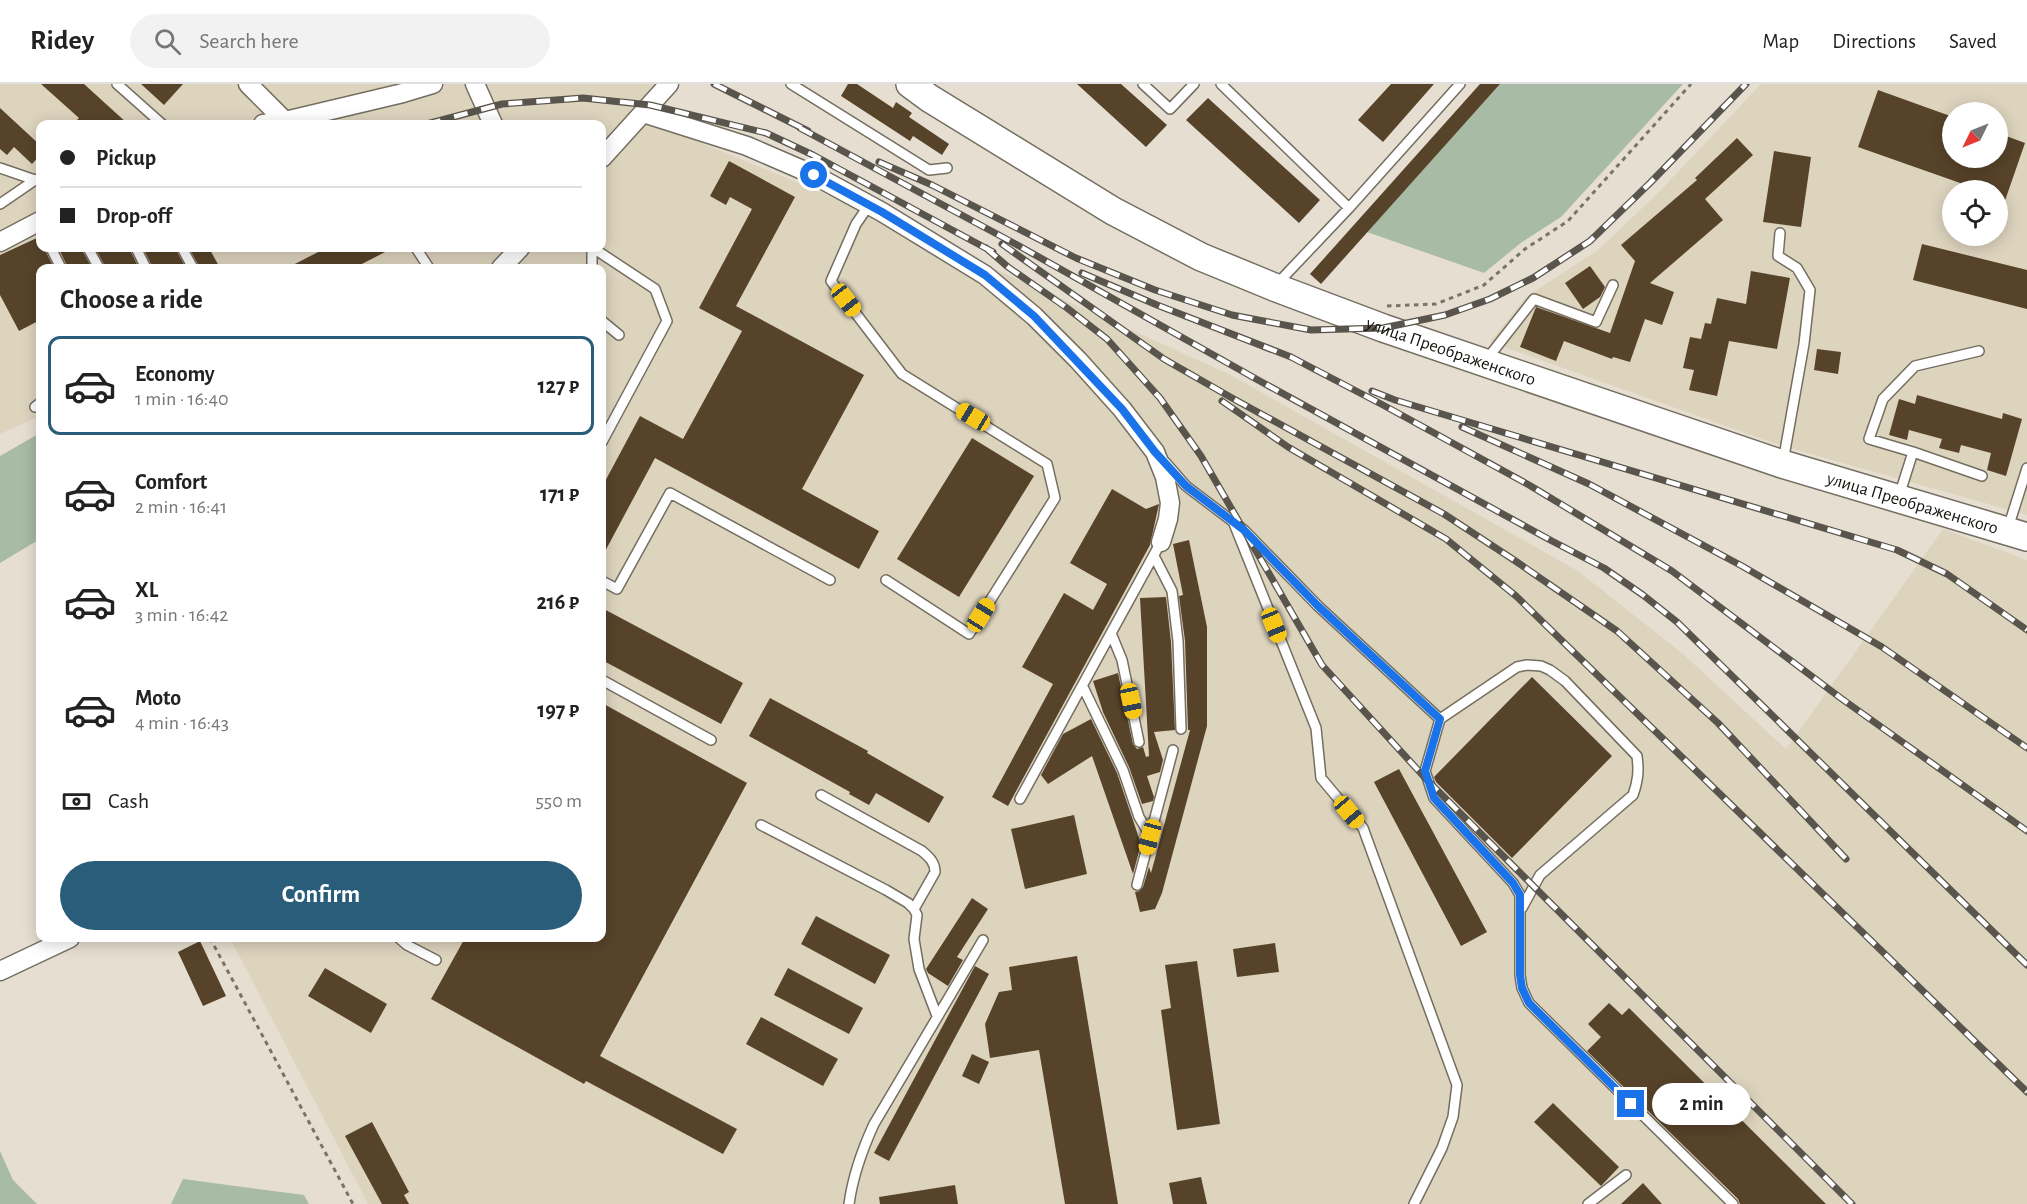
<!DOCTYPE html>
<html lang="en">
<head>
<meta charset="utf-8">
<style>
	:root { --surface:#fff; --page:#f2f2f2; --text:#222; --muted:#767676; --line:#e0e0e0; --accent:#295d79 }
	body { margin:0; font-family:"Alegreya Sans",sans-serif; background:var(--page); color:var(--text); height:100vh; display:flex; flex-direction:column; font-size:22px; white-space:nowrap }
	* { box-sizing:border-box; margin:0 }
	p { font-size:20px; color:var(--muted) }
	.icon { flex:none; width:33px; height:33px; fill:none; stroke:currentColor; stroke-width:2; stroke-linecap:round; stroke-linejoin:round }
	.map { position:relative; flex:1; overflow:hidden }
	.side { position:absolute; left:36px; top:180px; width:570px; height:678px; display:flex; flex-direction:column; background:var(--surface); border-radius:12px; box-shadow:0 3px 15px #0003 }
	.side>* { flex:none }
	.top-card { position:absolute; left:36px; top:36px; width:570px; height:132px; border-radius:12px; box-shadow:0 3px 15px #0003; display:grid; align-content:center; height:132px; padding:0 24px; background:var(--surface) }
	.needle { width:39px; rotate:227deg }
	.fabs { position:absolute; left:1942px; top:18px; display:grid; gap:12px }
	.fabs a { display:grid; place-items:center; width:66px; height:66px; border-radius:50%; background:var(--surface); box-shadow:0 3px 15px #0003; font-size:30px }
	.end { position:absolute; width:27px; height:27px; margin:-14px; border:8px solid #1a73e8; background:#fff; box-shadow:0 0 0 3px #fff }
	.from { border-radius:50% }
	.bubble { position:absolute; height:42px; border-radius:21px; background:var(--surface); box-shadow:0 3px 15px #0003; font-size:20px; font-weight:700; line-height:42px; text-align:center }
	.car { position:absolute; width:18px; height:36px; margin:-18px -9px; border-radius:8px; box-shadow:0 0 4px 2px #0007; background:linear-gradient(#f5c518 24%,#345 0 40%,#f5c518 0 76%,#345 0 86%,#f5c518 0) }
	.top-card b { display:flex; align-items:center; gap:21px; height:57px; font-size:22px }
	.top-card b+b { border-top:2px solid var(--line) }
	.top-card i { width:15px; height:15px; background:var(--text) }
	ul { padding:0; list-style:none }
	li { display:flex; align-items:center; gap:18px; height:99px; margin:0 12px 9px; padding:0 12px; border:3px solid transparent; border-radius:12px }
	li div { flex:1 }
	li b { display:block; font-size:22px }
	li em { font-style:normal; font-weight:700 }
	li.current { border-color:var(--accent) }
	li>.icon { width:54px; height:54px; stroke-width:1.5 }
	h2 { padding:0 24px; font-size:27px; line-height:72px }
	.pay { display:flex; align-items:center; gap:15px; height:66px; padding:0 24px; font-size:22px }
	.pay p { margin-inline-start:auto }
	.action { display:flex; gap:12px; margin-top:auto; padding:12px 24px }
	.action a { flex:1; height:69px; border-radius:36px; background:var(--accent); color:#fff; font-size:24px; font-weight:700; line-height:69px; text-align:center }
	header { display:flex; align-items:center; gap:36px; box-sizing:border-box; height:84px; padding:0 30px; background:var(--surface); border-bottom:2px solid var(--line) }
	header strong { font-size:28px }
	nav { display:flex; gap:33px; margin-inline-start:auto; font-size:21px }
	.search { width:420px; height:54px; background:var(--page); display:flex; align-items:center; gap:15px; box-sizing:border-box; padding:0 21px; border-radius:33px; color:var(--muted); font-size:22px }
	.map>svg:first-child { display:block }
	.built { fill:#ddd4be; fill-rule:evenodd }
	.green { fill:#a8bba4 }
	.building { fill:#57432a }
	.lines { fill:none; stroke-linecap:round; stroke-linejoin:round }
	.lane-casing { stroke:#746e61; stroke-width:12 }
	.street-casing { stroke:#746e61; stroke-width:21 }
	.secondary-casing { stroke:#746e61; stroke-width:30 }
	.path { stroke:#79746b; stroke-width:3; stroke-dasharray:4.5 4.5; stroke-linecap:butt }
	.lane { stroke:#fff; stroke-width:9 }
	.street { stroke:#fff; stroke-width:18 }
	.secondary { stroke:#fff; stroke-width:27 }
	.rail-casing { stroke:#59554d; stroke-width:7 }
	.rail { stroke:#fff; stroke-width:4.5; stroke-dasharray:14; stroke-linecap:butt }
	.route { stroke:#1a73e8; stroke-width:8 }
	.labels { text-anchor:middle; stroke-width:6; stroke-linejoin:round; paint-order:stroke }
	.street-label { font-size:18px; fill:#15130e; stroke:#fff }
</style>
</head>
<body>
<header>
<strong>Ridey</strong>
<div class="search"><svg class="icon" aria-label="search" viewBox="0 0 24 24"><circle cx="10" cy="10" r="6"/><path d="M15 15l6 6"/></svg>Search here</div>
<nav><a>Map</a><a>Directions</a><a>Saved</a></nav>
</header>
<div class="map">
<svg width="2027" height="1120" viewBox="0 0 2027 1120">
	<rect width="100%" height="100%" fill="#e6dfd1"/>
	<path class="built" d="M0,0H655L602,58V40H40V164H506L487,184H40V332L0,350Z
		M1761,0H2027V431L1779,361L1490,258L1526,213L1598,166L1659,108ZM1953,28H1998V74H1953ZM1953,106H1998V152H1953Z
		M649,37L866,127L1229,290L1578,487L1683,570L1786,665L1943,445L2027,476V1120H368L230,854H602V184H515L534,164H602V89Z"/>
	<path class="green" d="M1500,0H1683L1561,133L1522,158L1484,189L1367,148Z
		M40,349V455L0,479V372Z
		M0,1067L13,1096L37,1120H0Z
		M183,1095L304,1111L309,1120H171Z"/>
	<path class="building" d="M41,0H84L128,40H73L79,34Z
		M141,0H183L164,21Z
		M848,0H857L893,24L896,18L912,29L909,33L949,60L942,71L913,52L910,57L841,12Z
		M1077,0H1121L1167,41L1146,63Z
		M1391,0H1434L1383,58L1358,36Z
		M1480,0H1500L1321,200L1310,190Z
		M1878,6L1953,33V74H1998V49L2025,59L2000,131L1998,130V106H1980L1858,63Z
		M1208,14L1320,116L1299,139L1186,36Z
		M0,24L40,61V71L32,80L14,63L7,71L0,65Z
		M1737,54L1753,71L1705,115L1723,136L1650,199L1674,208L1662,241L1645,235L1630,278L1613,273L1612,275L1564,257L1556,277L1520,263L1536,223L1610,249L1635,177L1621,161L1697,96L1695,94Z
		M1774,67L1811,73L1801,143L1763,138Z
		M729,77L795,113L736,222L864,291L802,405L879,447L859,485L655,374L602,473V403L640,332L683,355L742,247L699,224L752,125L730,113L726,121L710,112Z
		M39,153L40,164H44L54,184H40V236L19,247L0,211V171Z
		M1922,160L2027,186V225L1913,196Z
		M62,164H81L92,184H68L59,165Z
		M95,164H129L139,184H106Z
		M143,164H175L186,184H153Z
		M189,164H209L220,184H200Z
		M326,164H393L354,184H287Z
		M1590,182L1605,203L1600,213L1583,225L1565,199Z
		M1751,187L1790,194L1777,265L1729,257L1717,312L1689,306L1694,286L1683,284L1690,253L1701,255L1705,239L1711,240L1717,214L1746,220Z
		M1817,265L1841,268L1838,290L1814,286Z
		M1917,311L2002,335L2003,329L2022,335L2006,392L1987,386L1991,369L1961,361L1959,369L1939,364L1942,355L1909,346L1907,356L1889,351L1899,315L1915,320Z
		M972,354L1034,392L959,513L897,475Z
		M1112,405L1146,425L1159,420L1150,461L1008,722L992,713L1053,600L1022,583L1064,509L1093,526L1107,500L1070,479Z
		M1189,456L1207,543V642L1162,809L1155,825L1140,828L1135,808L1139,807L1143,803L1149,783L1151,789L1190,646H1188L1185,557L1179,512L1183,511L1173,460Z
		M1166,513L1171,558L1175,646L1154,648L1163,676L1160,688L1147,692L1154,713L1153,717L1142,720L1129,683L1103,628L1093,597L1118,589L1133,660L1137,665L1143,663L1146,673L1149,672L1140,514Z
		M602,524L743,599L721,640L602,576Z
		M1532,593L1612,672L1512,774L1436,698L1434,693Z
		M770,614L868,667L867,669L944,713L929,739L876,709L869,721L849,710L850,708L749,652Z
		M602,619L747,699L600,972L737,1045L723,1070L586,997L584,1000L431,915L465,854H602Z
		M1091,635L1117,689L1141,760L1133,790L1092,672L1048,700L1041,691L1063,650Z
		M1399,685L1487,848L1461,862L1374,698Z
		M1074,731L1087,790L1025,805L1011,745Z
		M972,814L988,825L957,873L963,876L948,902L928,889L926,885Z
		M816,832L890,871L875,900L801,860Z
		M200,857L226,912L203,922L178,868Z
		M1275,859L1279,888L1237,893L1233,865Z
		M1077,872L1118,1120H1065L1039,966L990,974L985,940L999,908L1012,906L1009,883Z
		M1197,877L1220,1040L1177,1046L1161,926L1171,924L1165,881Z
		M975,882L989,890L889,1077L874,1069Z
		M325,884L387,920L371,949L308,912Z
		M788,884L863,924L849,950L774,911Z
		M1609,919L1622,931L1629,924L1826,1120H1740L1738,1115L1587,967L1601,953L1588,940Z
		M761,933L838,975L823,1002L746,960Z
		M972,970L989,978L979,1000L962,992Z
		M1553,1019L1619,1083L1601,1102L1534,1038Z
		M372,1038L409,1108L404,1111L409,1120H382L345,1052Z
		M1201,1093L1207,1120H1173L1169,1099Z
		M1643,1099L1662,1120H1621Z
		M955,1101L958,1120H880L879,1113Z"/>
	<g class="lines">
		<defs>
			<path id="lane" d="M117,0L162,40
				M791,0L929,86L947,84
				M1143,0L1170,25L1194,0
				M1221,0L1349,124
				M0,84L35,96L40,94
				M0,120L35,96
				M869,121L856,140L831,197L902,290L1047,380L1055,414L969,550L886,496
				M1780,149L1778,172L1797,184L1810,206L1804,260L1783,378
				M51,164L61,184
				M88,164L99,184
				M136,164L146,184
				M182,164L193,184
				M416,164L429,184
				M593,164L655,205L667,237L602,358
				M592,184V164
				M1276,201L1349,124L1460,0
				M602,237L619,251
				M1487,275L1534,215L1596,238L1613,201
				M35,323L40,319
				M1913,368L1982,392
				M1165,378L1186,402L1244,446L1318,522L1440,635L1425,687L1434,714L1513,799L1520,811V891L1522,904L1529,919L1733,1120
				M1899,412L1913,368L1869,355L1883,315L1915,282L1979,267
				M1233,437L1316,644L1321,694L1363,744L1457,1001L1453,1033L1442,1064L1414,1120
				M2008,444L2027,384
				M1154,472L1172,507L1178,557L1181,645
				M602,497L617,505L670,409L830,496
				M1111,549L1122,576L1139,658
				M602,596L711,656
				M1083,603L1123,686L1139,733L1151,753
				M1440,635L1517,583L1527,581L1541,582L1550,586L1565,597L1637,672C1639,687 1638,697 1633,711L1540,791L1522,824
				M821,711L922,767C929,773 935,778 935,788L914,825
				M1020,715L1161,458
				M761,741L886,806L908,819L914,825L917,831L914,855L919,885L937,932
				M1137,801L1173,666
				M399,854L407,861L436,876
				M849,1120C853,1091 862,1066 874,1040L983,856
				M1588,1120L1626,1091"/>
			<path id="street" d="M248,0L285,37L403,9L433,0
				M475,0L493,40
				M643,29L747,62L814,91L882,128L985,191L1034,232L1078,276L1122,325L1155,368L1165,393L1170,419L1168,435L1161,458
				M263,40L285,37
				M602,74L669,0
				M0,158L40,137
				M501,184L520,164
				M0,887L70,854"/>
			<g id="secondary">
				<path id="s1" d="M910,0L929,14L1113,127L1201,173L1274,203L1383,244L1782,380L2027,453"/>
			</g>
		</defs>
		<use href="#lane" class="lane-casing"/>
		<use href="#street" class="street-casing"/>
		<use href="#secondary" class="secondary-casing"/>
		<path class="path" d="M1387,222L1436,220L1484,201L1525,165L1568,137L1691,0
			M210,854L353,1120"/>
		<use href="#lane" class="lane"/>
		<use href="#street" class="street"/>
		<use href="#secondary" class="secondary"/>
		<defs>
			<path id="rail" d="M714,0L808,47
				M427,40L502,20L583,14L650,21L766,49L813,71L993,168
				M800,44L1021,163L1258,296L1552,457L1604,484L1643,511L1677,538L2027,881
				M879,78L932,101L1076,174L1155,206L1232,231L1311,246L1383,244L1445,231L1490,215L1533,194L1590,157L1650,99L1746,0
				M1002,160L1164,275L1232,314L1444,430L1514,476L1617,547L1718,639L1846,775
				M986,164L1008,183L1067,224L1107,255L1160,314L1201,372L1322,581L1427,696L1852,1120
				M1082,189L1157,221L1291,273L1383,321L1529,401L1672,487L1842,615L2027,747
				M1372,307L1395,316L1897,466L1947,490L2027,546
				M1222,317L1288,363L1446,455L1516,512L2027,1008
				M1462,343L1589,400L1742,482L1882,563L2027,664"/>
		</defs>
		<use href="#rail" class="rail-casing"/>
		<use href="#rail" class="rail"/>
	</g>
	<g class="lines">
		<path class="route" d="M814,91L882,128L985,191L1034,232L1122,325L1155,368L1186,402L1244,446L1318,522L1440,635L1425,687L1434,714L1513,799L1520,811V891L1522,904L1529,919L1631,1020"/>
	</g>
	<g class="labels">
		<g class="street-label">
			<text dy="6" stroke="none"><textPath href="#s1" startOffset="606">улица Преображенского</textPath></text>
			<text dy="6" stroke="none"><textPath href="#s1" startOffset="1092">улица Преображенского</textPath></text>
		</g>
	</g>
</svg>
<div class="fabs">
<a><svg class="needle" viewBox="-14 -14 28 28"><path d="M0-13l5 13h-10z" fill="#e53935"/><path d="M0 13l5-13h-10z" fill="#767676"/></svg></a>
<a><svg class="icon" aria-label="locate" viewBox="0 0 24 24"><circle cx="12" cy="12" r="6"/><path d="M12 2v4M12 18v4M2 12h4M18 12h4"/></svg></a>
</div>
<i class="end from" style="left:814px;top:91px"></i>
<i class="end" style="left:1631px;top:1020px"></i>
<div class="bubble" style="left:1652px;top:999px;width:99px">2 min</div>
<i class="car" style="left:846px;top:216px;rotate:142deg"></i>
<i class="car" style="left:973px;top:333px;rotate:301deg"></i>
<i class="car" style="left:981px;top:531px;rotate:32deg"></i>
<i class="car" style="left:1274px;top:541px;rotate:158deg"></i>
<i class="car" style="left:1131px;top:617px;rotate:168deg"></i>
<i class="car" style="left:1349px;top:728px;rotate:140deg"></i>
<i class="car" style="left:1150px;top:753px;rotate:195deg"></i>
<div class="top-card">
<b><i class="from"></i>Pickup</b>
<b><i></i>Drop-off</b>
</div>
<section class="side">
<h2>Choose a ride</h2>
<ul>
<li class="current"><svg class="icon" aria-label="car" viewBox="0 0 24 24"><path d="M5 17H2v-5l4-1 3-4h7l3 4 3 1v5h-3M9 17h6M6 11h13"/><circle cx="7" cy="17" r="2"/><circle cx="17" cy="17" r="2"/></svg><div><b>Economy</b><p>1 min · 16:40</p></div><em>127 ₽</em></li>
<li><svg class="icon" aria-label="car" viewBox="0 0 24 24"><path d="M5 17H2v-5l4-1 3-4h7l3 4 3 1v5h-3M9 17h6M6 11h13"/><circle cx="7" cy="17" r="2"/><circle cx="17" cy="17" r="2"/></svg><div><b>Comfort</b><p>2 min · 16:41</p></div><em>171 ₽</em></li>
<li><svg class="icon" aria-label="car" viewBox="0 0 24 24"><path d="M5 17H2v-5l4-1 3-4h7l3 4 3 1v5h-3M9 17h6M6 11h13"/><circle cx="7" cy="17" r="2"/><circle cx="17" cy="17" r="2"/></svg><div><b>XL</b><p>3 min · 16:42</p></div><em>216 ₽</em></li>
<li><svg class="icon" aria-label="car" viewBox="0 0 24 24"><path d="M5 17H2v-5l4-1 3-4h7l3 4 3 1v5h-3M9 17h6M6 11h13"/><circle cx="7" cy="17" r="2"/><circle cx="17" cy="17" r="2"/></svg><div><b>Moto</b><p>4 min · 16:43</p></div><em>197 ₽</em></li>
</ul>
<div class="pay"><svg class="icon" aria-label="cash" viewBox="0 0 24 24"><path d="M3 7h18v10H3z"/><circle cx="12" cy="12" r="2"/></svg>Cash<p>550 m</p></div>
<div class="action"><a>Confirm</a></div>
</section>
</div>
</body>
</html>
